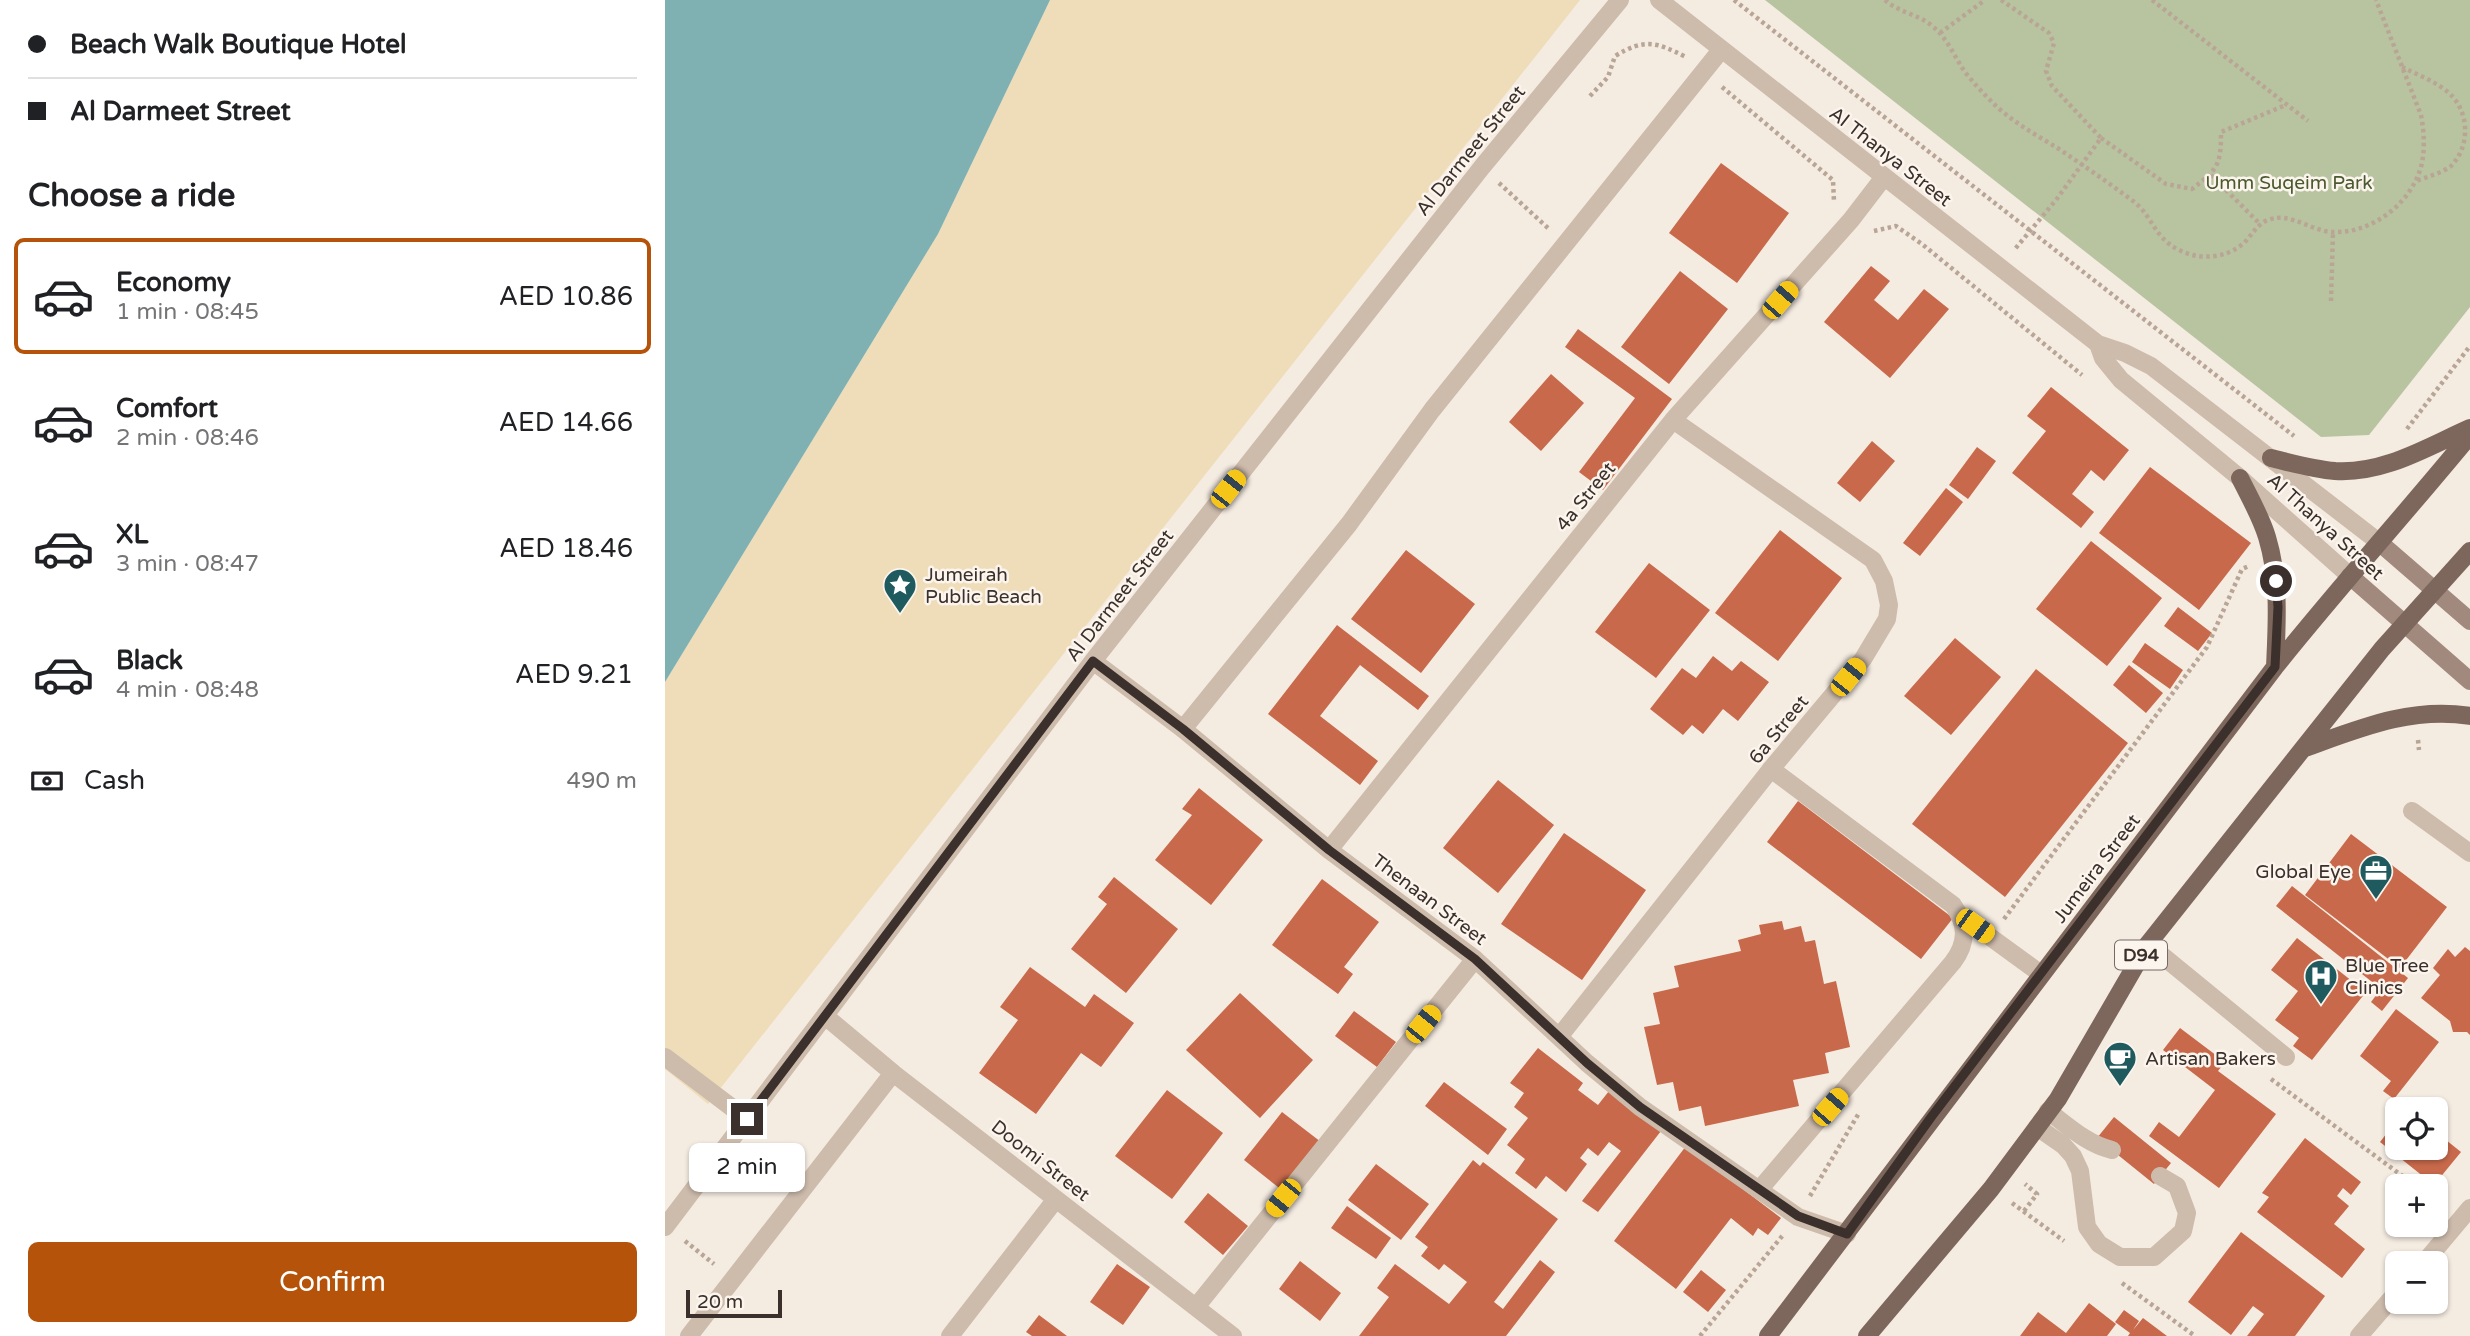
<!DOCTYPE html>
<html lang="en">
<head>
<meta charset="utf-8">
<style>
	:root { --surface:#fff; --page:#f6f6f6; --text:#202124; --muted:#757577; --line:#e0e0e0; --accent:#b45309 }
	body { margin:0; font-family:"Varela Round",sans-serif; background:var(--page); color:var(--text); height:100vh; display:flex; flex-direction:column; font-size:26px; white-space:nowrap }
	* { box-sizing:border-box; margin:0 }
	p { font-size:23px; color:var(--muted) }
	.icon { flex:none; width:38px; height:38px; fill:none; stroke:currentColor; stroke-width:2; stroke-linecap:round; stroke-linejoin:round }
	.map { position:relative; flex:1; overflow:hidden }
	.details { display:flex; flex-direction:column; background:var(--surface); width:665px }
	.details>* { flex:none }
	.banner { display:grid; align-content:center; height:154px; padding:0 28px; background:var(--surface) }
	.buttons { position:absolute; left:1720px; top:1097px; display:grid; gap:14px }
	.buttons a { display:grid; place-items:center; width:63px; height:63px; border-radius:10px; background:var(--surface); box-shadow:0 2px 5px #0004; font-size:35px }
	.scale { position:absolute; left:21px; bottom:18px; width:96px; box-sizing:border-box; padding-left:7px; border:4px solid #3b302b; border-top:0; font-size:19px; line-height:24px; white-space:nowrap; color:#3b302b; -webkit-text-stroke:5px #fbf5ee; paint-order:stroke }
	.end { position:absolute; width:32px; height:32px; margin:-16px; border:9px solid #3b302b; background:#fff; box-shadow:0 0 0 4px #fff }
	.from { border-radius:50% }
	.bubble { position:absolute; height:49px; border-radius:10px; background:var(--surface); box-shadow:0 2px 5px #0004; font-size:23px; font-weight:600; line-height:49px; text-align:center }
	.car { position:absolute; width:21px; height:42px; margin:-21px -10px; border-radius:9px; box-shadow:0 0 5px 2px #0007; background:linear-gradient(#f5c518 24%,#345 0 40%,#f5c518 0 76%,#345 0 86%,#f5c518 0) }
	.banner b { display:flex; align-items:center; gap:24px; height:66px; font-size:26px }
	.banner b+b { border-top:2px solid var(--line) }
	.banner i { width:18px; height:18px; background:var(--text) }
	ul { padding:0; list-style:none }
	li { display:flex; align-items:center; gap:21px; height:116px; margin:0 14px 10px; padding:0 14px; border:4px solid transparent; border-radius:10px }
	li div { flex:1 }
	li b { display:block; font-size:26px }
	li em { font-style:normal; font-weight:600 }
	li.selected { border-color:var(--accent) }
	li>.icon { width:63px; height:63px; stroke-width:1.5 }
	h2 { padding:0 28px; font-size:32px; line-height:84px }
	.pay { display:flex; align-items:center; gap:18px; height:77px; padding:0 28px; font-size:26px }
	.pay p { margin-inline-start:auto }
	.cta { display:flex; gap:14px; margin-top:auto; padding:14px 28px }
	.cta a { flex:1; height:80px; border-radius:10px; background:var(--accent); color:#fff; font-size:28px; font-weight:600; line-height:80px; text-align:center }
	main { display:flex; flex:1; min-height:0 }
	.map>svg:first-child { display:block }
	.green { fill:#b8c4a0 }
	.sand { fill:#efdcb8 }
	.water { fill:#7fb0b2 }
	.building { fill:#c8694b }
	.lines { fill:none; stroke-linecap:round; stroke-linejoin:round }
	.path { stroke:#b9a596; stroke-width:4.5; stroke-dasharray:3.5 3.5; stroke-linecap:butt }
	.lane { stroke:#cdbbac; stroke-width:18 }
	.street { stroke:#cdbbac; stroke-width:18 }
	.secondary { stroke:#a18a7d; stroke-width:18 }
	.primary { stroke:#7d675c; stroke-width:18 }
	.route { stroke:#3b302b; stroke-width:9 }
	.labels { text-anchor:middle; stroke-width:5; stroke-linejoin:round; paint-order:stroke }
	.shield { fill:#fbf5ee; stroke:#756b66; stroke-width:2 }
	.shield-label { font-size:18px; font-weight:bold; fill:#3b302b }
	.street-label { font-size:19px; fill:#3b302b; stroke:#fbf5ee }
	.park-label { font-size:19px; fill:#4a5a2e; stroke:#fbf5ee }
	.poi-label { font-size:19px; fill:#3b302b; stroke:#fbf5ee; text-anchor:start }
</style>
</head>
<body>
<main>
<section class="details">
<div class="banner">
<b><i class="from"></i>Beach Walk Boutique Hotel</b>
<b><i></i>Al Darmeet Street</b>
</div>
<h2>Choose a ride</h2>
<ul>
<li class="selected"><svg class="icon" aria-label="car" viewBox="0 0 24 24"><path d="M5 17H2v-5l4-1 3-4h7l3 4 3 1v5h-3M9 17h6M6 11h13"/><circle cx="7" cy="17" r="2"/><circle cx="17" cy="17" r="2"/></svg><div><b>Economy</b><p>1 min · 08:45</p></div><em>AED 10.86</em></li>
<li><svg class="icon" aria-label="car" viewBox="0 0 24 24"><path d="M5 17H2v-5l4-1 3-4h7l3 4 3 1v5h-3M9 17h6M6 11h13"/><circle cx="7" cy="17" r="2"/><circle cx="17" cy="17" r="2"/></svg><div><b>Comfort</b><p>2 min · 08:46</p></div><em>AED 14.66</em></li>
<li><svg class="icon" aria-label="car" viewBox="0 0 24 24"><path d="M5 17H2v-5l4-1 3-4h7l3 4 3 1v5h-3M9 17h6M6 11h13"/><circle cx="7" cy="17" r="2"/><circle cx="17" cy="17" r="2"/></svg><div><b>XL</b><p>3 min · 08:47</p></div><em>AED 18.46</em></li>
<li><svg class="icon" aria-label="car" viewBox="0 0 24 24"><path d="M5 17H2v-5l4-1 3-4h7l3 4 3 1v5h-3M9 17h6M6 11h13"/><circle cx="7" cy="17" r="2"/><circle cx="17" cy="17" r="2"/></svg><div><b>Black</b><p>4 min · 08:48</p></div><em>AED 9.21</em></li>
</ul>
<div class="pay"><svg class="icon" aria-label="cash" viewBox="0 0 24 24"><path d="M3 7h18v10H3z"/><circle cx="12" cy="12" r="2"/></svg>Cash<p>490 m</p></div>
<div class="cta"><a>Confirm</a></div>
</section>
<div class="map">
<svg width="1805" height="1336" viewBox="0 0 1805 1336">
	<rect width="100%" height="100%" fill="#f4ebe1"/>
	<path class="green" d="M1100,0H1805V307L1704,435L1656,437Z"/>
	<path class="sand" d="M385,0H915L43,1104L0,1069V682L273,234Z"/>
	<path class="water" d="M0,0H385L273,234L0,682Z"/>
	<path class="building" d="M1056,163L1124,213L1072,283L1004,233Z
		M1206,266L1225,281L1209,300L1233,320L1259,289L1284,309L1225,378L1159,322Z
		M1015,271L1063,309L1004,384L956,347Z
		M913,329L1007,399L938,490L914,472L970,398L900,347Z
		M886,374L919,403L876,451L844,422Z
		M1386,387L1464,450L1439,481L1426,470L1407,494L1429,512L1416,528L1347,473L1381,431L1362,416Z
		M1207,441L1230,461L1195,502L1172,483Z
		M1312,447L1331,461L1303,499L1284,485Z
		M1485,467L1586,543L1534,610L1434,533Z
		M1281,488L1298,502L1255,556L1238,543Z
		M1115,530L1177,578L1113,661L1050,613Z
		M1426,541L1497,598L1442,666L1371,609Z
		M741,550L810,604L756,673L686,619Z
		M984,563L1045,610L991,678L930,632Z
		M1513,607L1547,633L1533,651L1499,626Z
		M672,625L764,696L753,710L695,665L655,716L713,761L695,785L603,714Z
		M1290,638L1336,677L1286,735L1239,696Z
		M1480,643L1518,670L1505,689L1467,662Z
		M1048,656L1067,671L1076,661L1104,682L1073,721L1058,709L1038,734L1027,725L1018,735L985,709L1017,668L1031,678Z
		M1464,665L1498,693L1481,713L1448,685Z
		M1371,669L1463,743L1340,897L1247,824Z
		M833,780L889,825L833,893L778,848Z
		M534,788L598,840L546,905L490,860L527,815L517,809Z
		M1133,801L1288,918L1256,959L1102,842Z
		M899,833L981,890L917,980L836,924Z
		M1686,834L1782,907L1735,968L1640,895Z
		M449,877L513,929L461,993L406,949L442,904L433,897Z
		M657,879L714,922L679,967L688,974L673,994L607,945Z
		M1627,886L1743,978L1717,1011L1706,1002L1716,989L1611,906Z
		M1117,921L1119,930L1136,926L1140,942L1150,940L1159,984L1171,981L1185,1047L1160,1053L1164,1073L1128,1080L1134,1106L1040,1126L1036,1106L1014,1111L1008,1082L992,1085L979,1027L995,1024L988,993L1014,987L1009,966L1076,951L1073,940L1096,934L1094,925Z
		M1632,938L1701,992L1647,1060L1628,1046L1634,1038L1610,1020L1633,991L1606,970Z
		M1800,947L1805,951V1035L1802,1032H1788L1785,1021L1756,998L1775,975L1768,968L1783,949L1790,957Z
		M365,967L420,1007L429,994L469,1023L436,1067L416,1053L371,1114L314,1073L353,1020L335,1007Z
		M575,993L648,1060L595,1118L521,1050Z
		M1731,1009L1774,1042L1729,1099L1718,1091L1726,1081L1695,1056Z
		M689,1011L731,1042L712,1067L670,1036Z
		M1515,1028L1560,1062L1553,1071L1611,1114L1554,1188L1484,1136L1494,1122L1514,1137L1550,1090L1498,1050Z
		M873,1048L918,1083L913,1090L933,1105L944,1091L996,1131L933,1212L917,1201L956,1151L944,1142L933,1156L923,1148L915,1158L922,1164L901,1192L881,1176L871,1189L850,1173L860,1159L842,1145L863,1118L849,1107L859,1093L845,1083Z
		M779,1082L842,1129L823,1155L760,1106Z
		M502,1090L558,1133L507,1199L450,1156Z
		M617,1112L656,1142L618,1191L579,1160Z
		M1449,1117L1506,1163L1489,1184L1432,1138Z
		M1732,1120V1148H1771V1132L1796,1152L1769,1185L1715,1142Z
		M1640,1138L1696,1182L1686,1195L1678,1188L1672,1196L1684,1206L1669,1224L1700,1249L1677,1278L1592,1212L1604,1197L1597,1193Z
		M1021,1146L1116,1218L1103,1235L1093,1228L1088,1236L1066,1218L1011,1289L949,1241Z
		M808,1160L815,1166L818,1162L893,1219L829,1302L838,1309L875,1260L890,1272L841,1336H694L724,1297L712,1288L730,1264L784,1304L802,1282L779,1264L774,1270L756,1256L763,1247L750,1237Z
		M711,1164L764,1204L736,1240L683,1200Z
		M543,1193L583,1226L558,1255L519,1222Z
		M682,1206L726,1238L711,1259L666,1228Z
		M1576,1232L1660,1296L1630,1336H1582L1599,1314L1588,1306L1566,1335L1523,1302Z
		M635,1261L676,1293L655,1321L614,1289Z
		M452,1264L485,1287L458,1325L425,1302Z
		M1036,1270L1061,1290L1043,1312L1018,1292Z
		M1424,1303L1451,1324L1442,1336H1355L1373,1312L1401,1333Z
		M1459,1310L1474,1321L1468,1330L1478,1318L1502,1336H1463L1465,1333L1450,1322Z
		M374,1315L402,1336H367L361,1332Z"/>
	<g class="lines">
		<path class="path" d="M1069,0L1629,436
			M1220,0C1233,12 1252,14 1266,25C1282,37 1289,56 1300,72C1310,85 1321,96 1332,107C1351,124 1373,136 1394,149C1419,166 1444,183 1468,201C1487,215 1489,238 1514,250C1535,261 1562,258 1579,243C1588,234 1593,222 1606,219C1626,213 1647,231 1667,232C1708,234 1748,202 1757,163C1760,147 1759,131 1756,115L1711,0
			M1336,0L1384,33L1389,43L1381,71L1387,86L1436,138L1391,200L1350,249
			M1487,0L1643,121
			M1275,33L1320,0
			M1737,67C1753,75 1772,82 1785,94C1805,113 1805,147 1786,166C1777,173 1762,177 1751,181
			M1057,87L1168,180L1169,202
			M925,96L943,77L950,56C980,38 991,42 1021,57
			M1436,138L1501,184L1527,189C1553,169 1556,165 1556,132L1621,105
			M1546,175L1595,224
			M834,183L884,229
			M1209,231L1231,226L1257,244L1417,375
			M1666,301L1668,232
			M1742,429L1805,346
			M1753,740L1754,750
			M1339,919L1542,647L1577,569L1584,566
			M1606,1079L1751,1186
			M1145,1196L1194,1113
			M1347,1203L1399,1241
			M1359,1211L1372,1194L1360,1184
			M20,1241L49,1264
			M1457,1283L1530,1336
			M1035,1336L1118,1235"/>
		<path class="lane" d="M518,729L684,524L767,410L1056,50
			M1747,811L1805,853
			M1295,915L1376,974
			M1483,944L1621,1057
			M0,1057L82,1119
			M1383,1111C1403,1126 1422,1144 1447,1150
			M1372,1127L1398,1145L1408,1156L1415,1171L1422,1227L1434,1244L1455,1257H1489L1518,1231L1522,1213L1512,1186L1495,1176
			M1094,1190L1288,962C1303,942 1302,924 1288,905L1106,769
			M24,1336L228,1073"/>
		<path class="street" d="M994,0L1433,344L1460,353L1486,366L1715,543
			M1433,344L1438,358L1456,380L1575,478L1685,576
			M428,661L518,729L664,850L810,959L922,1063L975,1107L1133,1217L1182,1234
			M664,850L1008,420L1186,220L1219,177
			M160,1016L228,1073L568,1336
			M894,1037L1106,769L1198,659L1222,619L1224,605L1219,581L1208,560L1008,420
			M0,1227L428,661L817,167L955,0
			M1758,1264L1805,1208
			M531,1307L810,959
			M285,1336L391,1199
			M1694,1336L1732,1292"/>
		<path class="secondary" d="M1715,543L1805,621
			M1685,576L1805,681"/>
		<path class="primary" d="M1606,458C1627,463 1648,469 1670,471C1719,474 1762,447 1805,428
			M1575,478C1585,498 1596,517 1602,537C1615,580 1612,623 1610,667
			M1640,748C1693,729 1747,706 1805,716
			M1103,1336L1610,667C1673,588 1741,513 1805,435
			M1202,1336L1326,1189L1393,1099L1483,944L1717,649L1805,551"/>
	</g>
	<g class="lines">
		<path class="route" d="M82,1119L428,661L518,729L664,850L810,959L922,1063L975,1107L1133,1216L1182,1234L1267,1116L1610,667L1613,607L1611,581"/>
	</g>
	<defs>
		<symbol id="sight-pin" viewBox="-11 -11 22 30"><path d="M0 17L-7.5 6A9.5 9.5 0 1 1 7.5 6Z" fill="#1f5a5e" stroke="#fbf5ee"/><path d="M0-6L1.8-2.2L6-1.7L2.9 1.2L3.7 5.4L0 3.3L-3.7 5.4L-2.9 1.2L-6-1.7L-1.8-2.2Z" fill="#fff"/></symbol>
		<symbol id="office-pin" viewBox="-11 -11 22 30"><path d="M0 17L-7.5 6A9.5 9.5 0 1 1 7.5 6Z" fill="#1f5a5e" stroke="#fbf5ee"/><path d="M-6-3h4V-5.5h4V-3h4V5H-6ZM-1-4.5V-3h2v-1.5ZM-6 0V1H6V0Z" fill="#fff"/></symbol>
		<symbol id="hospital-pin" viewBox="-11 -11 22 30"><path d="M0 17L-7.5 6A9.5 9.5 0 1 1 7.5 6Z" fill="#1f5a5e" stroke="#fbf5ee"/><path d="M-5-5h3v3.5h4V-5h3V5h-3V1.5h-4V5h-3Z" fill="#fff"/></symbol>
		<symbol id="cafe-pin" viewBox="-11 -11 22 30"><path d="M0 17L-7.5 6A9.5 9.5 0 1 1 7.5 6Z" fill="#1f5a5e" stroke="#fbf5ee"/><path d="M-5.5-4.5H6V0H3Q3 3.5 0 3.5H-2.5Q-5.5 3.5-5.5 0ZM3-3.2v2h1.7v-2ZM-6 4.5H4V6H-6Z" fill="#fff"/></symbol>
	</defs>
	<g fill-rule="evenodd">
		<use href="#sight-pin" x="216" y="566" width="38" height="52"/>
		<use href="#office-pin" x="1692" y="852" width="38" height="52"/>
		<use href="#hospital-pin" x="1637" y="957" width="38" height="52"/>
		<use href="#cafe-pin" x="1436" y="1039" width="38" height="52"/>
	</g>
	<g class="labels">
		<rect class="shield" x="1450" y="940.5" width="52" height="29" rx="5"/>
		<g class="shield-label">
			<text x="1476" y="961">D94</text>
		</g>
		<g class="street-label">
			<text transform="translate(805 150) rotate(-51)" y="7">Al Darmeet Street</text>
			<text transform="translate(1226 156) rotate(38)" y="7">Al Thanya Street</text>
			<text transform="translate(920 496) rotate(-51)" y="7">4a Street</text>
			<text transform="translate(1661 526) rotate(42)" y="7">Al Thanya Street</text>
			<text transform="translate(454 595) rotate(-52)" y="7">Al Darmeet Street</text>
			<text transform="translate(1113 729) rotate(-51)" y="7">6a Street</text>
			<text transform="translate(1431 868) rotate(-53)" y="7">Jumeira Street</text>
			<text transform="translate(765 899) rotate(37)" y="7">Thenaan Street</text>
			<text transform="translate(376 1160) rotate(38)" y="7">Doomi Street</text>
		</g>
		<g class="park-label">
			<text x="1624" y="189">Umm Suqeim Park</text>
		</g>
		<g class="poi-label">
			<text x="260" y="581">Jumeirah<tspan x="260" dy="22">Public Beach</tspan></text>
			<text x="1686" y="878" text-anchor="end">Global Eye</text>
			<text x="1680" y="972">Blue Tree<tspan x="1680" dy="22">Clinics</tspan></text>
			<text x="1480" y="1065">Artisan Bakers</text>
		</g>
	</g>
</svg>
<div class="buttons">
<a><svg class="icon" aria-label="locate" viewBox="0 0 24 24"><circle cx="12" cy="12" r="6"/><path d="M12 2v4M12 18v4M2 12h4M18 12h4"/></svg></a>
<a>+</a>
<a>−</a>
</div>
<div class="scale">20 m</div>
<i class="end from" style="left:1611px;top:581px"></i>
<i class="end" style="left:82px;top:1119px"></i>
<div class="bubble" style="left:24px;top:1143px;width:116px">2 min</div>
<i class="car" style="left:1115px;top:300px;rotate:41deg"></i>
<i class="car" style="left:563px;top:489px;rotate:38deg"></i>
<i class="car" style="left:1183px;top:677px;rotate:39deg"></i>
<i class="car" style="left:1310px;top:926px;rotate:126deg"></i>
<i class="car" style="left:758px;top:1024px;rotate:39deg"></i>
<i class="car" style="left:1165px;top:1107px;rotate:41deg"></i>
<i class="car" style="left:618px;top:1198px;rotate:219deg"></i>
</div>
</main>
</body>
</html>
